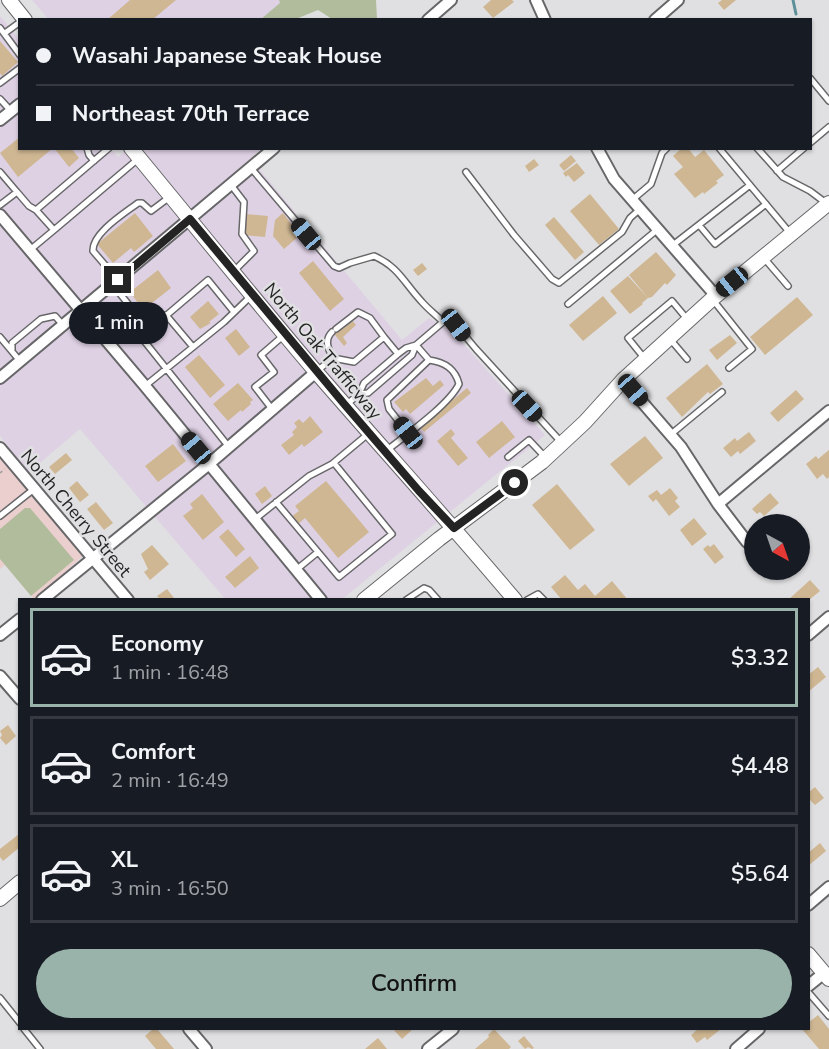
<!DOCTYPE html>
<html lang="en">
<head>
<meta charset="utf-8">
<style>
	:root { --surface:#171b24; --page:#242831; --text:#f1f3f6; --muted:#9ea1a6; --line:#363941; --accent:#9ab3aa }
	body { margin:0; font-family:"Nunito Sans",sans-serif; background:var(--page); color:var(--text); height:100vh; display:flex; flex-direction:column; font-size:22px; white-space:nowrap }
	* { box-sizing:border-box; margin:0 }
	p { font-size:20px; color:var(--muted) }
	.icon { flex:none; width:33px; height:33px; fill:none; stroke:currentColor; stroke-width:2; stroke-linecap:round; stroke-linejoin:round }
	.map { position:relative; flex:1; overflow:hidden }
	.side { position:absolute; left:18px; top:598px; width:792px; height:432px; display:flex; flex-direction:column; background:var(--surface); border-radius:0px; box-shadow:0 2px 4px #0004 }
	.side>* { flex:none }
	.hud { position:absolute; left:18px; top:18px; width:794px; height:132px; border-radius:0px; box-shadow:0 2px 4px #0004; display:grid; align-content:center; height:132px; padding:0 18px; background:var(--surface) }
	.needle { width:39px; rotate:140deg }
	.tools { position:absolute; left:744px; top:514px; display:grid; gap:12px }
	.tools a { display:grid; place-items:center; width:66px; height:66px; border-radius:50%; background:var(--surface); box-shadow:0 2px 4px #0004; font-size:30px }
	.end { position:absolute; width:27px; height:27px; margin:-14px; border:8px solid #242425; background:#fff; box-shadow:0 0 0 3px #fff }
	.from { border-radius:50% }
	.bubble { position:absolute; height:42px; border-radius:21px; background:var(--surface); box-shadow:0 2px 4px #0004; font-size:20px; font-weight:600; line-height:42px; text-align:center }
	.car { position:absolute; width:18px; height:36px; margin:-18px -9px; border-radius:8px; box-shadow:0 0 4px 2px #0007; background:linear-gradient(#222 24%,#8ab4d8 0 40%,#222 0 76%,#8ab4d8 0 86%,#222 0) }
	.hud b { display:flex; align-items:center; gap:21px; height:57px; font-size:22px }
	.hud b+b { border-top:2px solid var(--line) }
	.hud i { width:15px; height:15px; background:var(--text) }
	ul { padding:10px 0 0; list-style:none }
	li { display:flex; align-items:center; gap:18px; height:99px; margin:0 12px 9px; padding:0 6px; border:3px solid var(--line); border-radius:0px }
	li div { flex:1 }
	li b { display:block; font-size:22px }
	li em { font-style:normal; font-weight:600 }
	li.active { border-color:var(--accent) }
	li>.icon { width:54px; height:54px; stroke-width:1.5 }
	.cta { display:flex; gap:12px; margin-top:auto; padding:12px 18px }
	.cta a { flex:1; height:69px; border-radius:36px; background:var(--accent); color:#111; font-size:24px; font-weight:600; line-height:69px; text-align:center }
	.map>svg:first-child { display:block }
	.commercial { fill:#ded1e4 }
	.education { fill:#eacfce }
	.green { fill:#b0bc9c }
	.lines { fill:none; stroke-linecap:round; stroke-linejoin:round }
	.stream { stroke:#5d9099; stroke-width:3 }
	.building { fill:#cfb793 }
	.lane-casing { stroke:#676769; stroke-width:8 }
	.street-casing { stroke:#676769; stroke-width:14 }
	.secondary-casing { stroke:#676769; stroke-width:16 }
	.path { stroke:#9d9d9f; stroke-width:1.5; stroke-dasharray:3 3; stroke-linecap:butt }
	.lane { stroke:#fff; stroke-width:5 }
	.street { stroke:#fff; stroke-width:10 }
	.secondary { stroke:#fff; stroke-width:14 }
	.route { stroke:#242425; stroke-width:8 }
	.labels { text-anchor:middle; stroke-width:5; stroke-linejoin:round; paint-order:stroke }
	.street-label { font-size:18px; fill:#242425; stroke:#e0e0e2 }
</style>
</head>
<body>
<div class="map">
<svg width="829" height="1049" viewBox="0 0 829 1049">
	<rect width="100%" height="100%" fill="#e0e0e2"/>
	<path class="commercial" d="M32,0H279L281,3L261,19L49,20Z
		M0,16L19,39L20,148L111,149L118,157L128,149H261L253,156L260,170L402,340L429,318L451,330L545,435L341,600H226L80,429L28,473L0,436Z"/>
	<path class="education" d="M0,454L84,555L35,600L5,565L0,569Z"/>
	<path class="green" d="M279,0H376L377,19H332L318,10L296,19H261L280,3Z
		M25,508H30L74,560L31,596L0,559V529Z"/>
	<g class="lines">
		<path class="stream" d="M793,0L796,14"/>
	</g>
	<path class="building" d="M130,0H176L152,20H107Z
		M491,0H512L514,2L493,18L483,7Z
		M722,0H736L724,10L718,3Z
		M0,41L18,62L2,76L0,73Z
		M20,137V148H53L18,177L0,153Z
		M54,148H71L79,158L69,167Z
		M682,148H688L695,157L704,150L724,175L716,181L718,183L704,194L703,192L695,198L674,174L683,167L673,156Z
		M571,155L576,161L564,171L559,165Z
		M534,159L539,165L529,172L525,166Z
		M577,163L585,173L574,182L568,175L566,177L563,173Z
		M590,194L619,229L599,245L570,211Z
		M135,213L153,236L134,252L131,248L113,263L97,244Z
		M283,213L300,235L284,249L273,236L275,220Z
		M246,214L268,216L265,237L244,235Z
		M554,217L584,252L575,260L545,225Z
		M656,252L676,275L667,285L665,283L652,297L648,298L629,275Z
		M313,261L344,299L330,311L299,273Z
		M422,263L427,269L418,276L413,270Z
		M158,270L171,288L143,310L130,292Z
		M628,276L648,298L642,303L643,304L630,314L610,291Z
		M603,296L617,313L583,341L569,325Z
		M797,297L813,315L765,355L750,337Z
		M208,301L219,314L209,322L211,323L200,329L190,317Z
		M352,320L356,325L343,337L347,343L344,346L331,330L334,327L338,332Z
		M236,329L250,347L239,356L225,338Z
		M730,335L737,343L717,360L709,350Z
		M199,355L225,385L210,398L185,367Z
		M707,364L723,384L710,394L708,392L682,417L666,398Z
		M426,378L433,386L440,380L444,385L410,414L406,409L403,412L394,402Z
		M238,383L253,400L250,402L251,404L242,412L241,410L228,421L213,404Z
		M467,388L471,393L424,432L420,427Z
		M796,390L804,399L778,422L770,413Z
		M310,416L323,432L304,447L302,444L289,455L281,445L294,435L292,432L297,427L294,423L299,419L303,423Z
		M502,421L515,437L489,458L476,442Z
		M451,429L455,434L451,438L468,458L458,466L437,441Z
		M749,432L756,441L740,454L738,451L731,457L723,448L735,438L737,441Z
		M645,436L663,458L629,486L610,464Z
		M173,444L186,461L158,482L145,466Z
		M829,450V477L827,479L823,474L817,479L806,464L816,456L818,459Z
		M66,453L72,460L55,474L49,467Z
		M77,481L89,495L80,502L69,488Z
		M326,481L369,532L338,558L305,518L297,525L291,517L299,511L295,506Z
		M557,484L595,530L570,550L532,505Z
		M265,486L272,496L262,504L255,494Z
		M670,488L678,498L675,501L680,507L669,516L656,499L653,502L648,496L657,490L661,495Z
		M770,493L779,503L764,516L760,512L757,514L752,509Z
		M202,494L224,522L203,540L183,516L193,508L190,504Z
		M96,502L113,523L104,530L87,509Z
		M694,518L707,534L692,546L680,530Z
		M228,529L245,549L236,557L219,537Z
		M714,544L724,557L715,564L703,549L708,545L710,547Z
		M152,545L169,564L150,580L144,572L148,569L141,554Z
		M250,556L259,568L235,588L225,577Z
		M565,575L578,590L585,584L595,596L612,581L628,600H562L551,587Z
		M810,580L820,591L809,600H788Z
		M167,589L174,598L161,600L157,596Z
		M818,667L826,677L808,692V675Z
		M8,725L16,736L6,745L0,738L2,735L0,731Z
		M815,787L824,798L815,805L808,798V793Z
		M19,834L20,847L3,861L0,857V849Z
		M820,843L826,851L808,866V853Z
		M818,1015L829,1029V1049H819L802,1029H808V1023Z
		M153,1029H157L174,1049H156L145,1036Z
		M393,1029H413L402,1039Z
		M494,1029L511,1047L509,1049H475L489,1037L488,1035Z
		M698,1029H721L707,1040L705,1037L697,1043L691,1035Z
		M524,1036L534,1048L532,1049L528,1047L525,1049L518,1041Z
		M378,1038L387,1049H365Z"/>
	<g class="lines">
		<defs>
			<path id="lane" d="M0,28L20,55
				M5,33L20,22
				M810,78L829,101
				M0,83L20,68
				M0,99L11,111
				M810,143L829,127
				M87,148L89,155L94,161
				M719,148L790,233
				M757,148L783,177L810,191L826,203
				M251,168L334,266L339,268L350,263L374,256C399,267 404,283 422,302C428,309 436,315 443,322
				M777,171L804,148
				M0,172L17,192
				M466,172L514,235L552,279L559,283L622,232L630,218L640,209
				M231,185L244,202L242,234L254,251L234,271
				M632,200L651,184L662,153L667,148
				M0,205L17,192L29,206L36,210
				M699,225L715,244L766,204
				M54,230L138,159
				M673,245L750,185
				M30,250L54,230L36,210L109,148
				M764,258L788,286
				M117,279L93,251C92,233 125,213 138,203H142L151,211L171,196
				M113,285L133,310
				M713,300L752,349L729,368
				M568,304L658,229
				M166,315L193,347
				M336,329L358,312L370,318L384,337
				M332,332C324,340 328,349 333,358
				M0,337L20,361
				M670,339L687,359
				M416,345L429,360
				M12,350V343L41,319L55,316L63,325
				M645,359L628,338L672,301L687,319
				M317,371L333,358L354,362L384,337L398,354
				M145,386L224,322L251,296
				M359,394L368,393L412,355L416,345L443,322L450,321L456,325L476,349L562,443
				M346,405L359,394L364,383L398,354L406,348L416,345
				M272,409L255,387L274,372L261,355L283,336
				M670,435L722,392
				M229,447L141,337L208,280L234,312
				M386,451C406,435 449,405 459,384C455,368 444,362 429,360L387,400L389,409L408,433
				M508,457L529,440L545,457
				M276,502L339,577L392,534L334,463
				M0,516L34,489
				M254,520L309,476L332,464L368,434
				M296,570L318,552
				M406,600L424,588L429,590L438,600
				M527,600L538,594L544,600
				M808,992L829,1016
				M0,998L20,1023
				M24,1029L40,1049"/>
			<path id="street" d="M536,0L545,20
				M428,20L451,0
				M655,20L678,0
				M0,120L20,104
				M597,148L614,179L716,296
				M0,215L145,386L321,600
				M0,378L274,148
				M623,380L681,447L718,504L747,542
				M0,448L128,600
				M718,504L829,411
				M42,600L209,464L316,372
				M0,635L20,619
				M808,635L829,617
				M0,676L20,699
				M808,905L829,887
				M808,986L824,973
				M189,1029L206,1049
				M428,1049L453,1029
				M736,1049L759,1029"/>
			<path id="secondary" d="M9,0L25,20
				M131,148C193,223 254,299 317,373C383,449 450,523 515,600
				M364,600L439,539L542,462L585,422L623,380L712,299L829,203
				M0,899L20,882
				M808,954L829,979"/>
		</defs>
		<use href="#lane" class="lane-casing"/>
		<use href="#street" class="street-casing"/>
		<use href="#secondary" class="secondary-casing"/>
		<path class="path" d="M0,473L5,469"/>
		<use href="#lane" class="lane"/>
		<use href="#street" class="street"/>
		<use href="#secondary" class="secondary"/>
	</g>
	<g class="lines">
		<path class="route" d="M118,280L190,219L345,405L419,491L454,528L515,483"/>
	</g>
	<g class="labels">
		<g class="street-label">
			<text transform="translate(323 351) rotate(50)" y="6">North Oak Trafficway</text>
			<text transform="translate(76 513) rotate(50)" y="6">North Cherry Street</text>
		</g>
	</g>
</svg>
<div class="tools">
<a><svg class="needle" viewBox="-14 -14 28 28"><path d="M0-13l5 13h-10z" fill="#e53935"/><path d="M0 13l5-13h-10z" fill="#9ea1a6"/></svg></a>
</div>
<i class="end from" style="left:515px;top:483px"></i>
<i class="end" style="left:118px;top:280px"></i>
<div class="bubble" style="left:69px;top:302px;width:99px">1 min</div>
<i class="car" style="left:306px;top:234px;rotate:320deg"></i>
<i class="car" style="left:732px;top:282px;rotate:231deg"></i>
<i class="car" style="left:456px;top:325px;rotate:142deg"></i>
<i class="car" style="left:633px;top:390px;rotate:139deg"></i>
<i class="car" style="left:527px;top:406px;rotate:137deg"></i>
<i class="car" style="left:408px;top:433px;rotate:322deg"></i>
<i class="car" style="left:196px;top:448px;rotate:320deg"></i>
<div class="hud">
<b><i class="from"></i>Wasahi Japanese Steak House</b>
<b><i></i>Northeast 70th Terrace</b>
</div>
<section class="side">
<ul>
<li class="active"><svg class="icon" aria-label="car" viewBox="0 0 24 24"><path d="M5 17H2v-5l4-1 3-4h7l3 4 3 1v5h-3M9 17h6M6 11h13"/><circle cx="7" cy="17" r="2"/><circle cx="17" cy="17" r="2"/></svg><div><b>Economy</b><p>1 min · 16:48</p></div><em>$3.32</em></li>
<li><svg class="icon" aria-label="car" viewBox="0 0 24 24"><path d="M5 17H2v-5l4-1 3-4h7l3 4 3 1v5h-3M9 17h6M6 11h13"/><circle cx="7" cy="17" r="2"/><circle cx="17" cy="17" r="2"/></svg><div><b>Comfort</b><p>2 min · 16:49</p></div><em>$4.48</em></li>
<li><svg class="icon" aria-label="car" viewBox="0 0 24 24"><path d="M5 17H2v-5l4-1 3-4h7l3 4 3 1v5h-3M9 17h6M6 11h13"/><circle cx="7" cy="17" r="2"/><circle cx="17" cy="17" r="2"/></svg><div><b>XL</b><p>3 min · 16:50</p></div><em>$5.64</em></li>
</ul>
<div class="cta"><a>Confirm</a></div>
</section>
</div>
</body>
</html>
